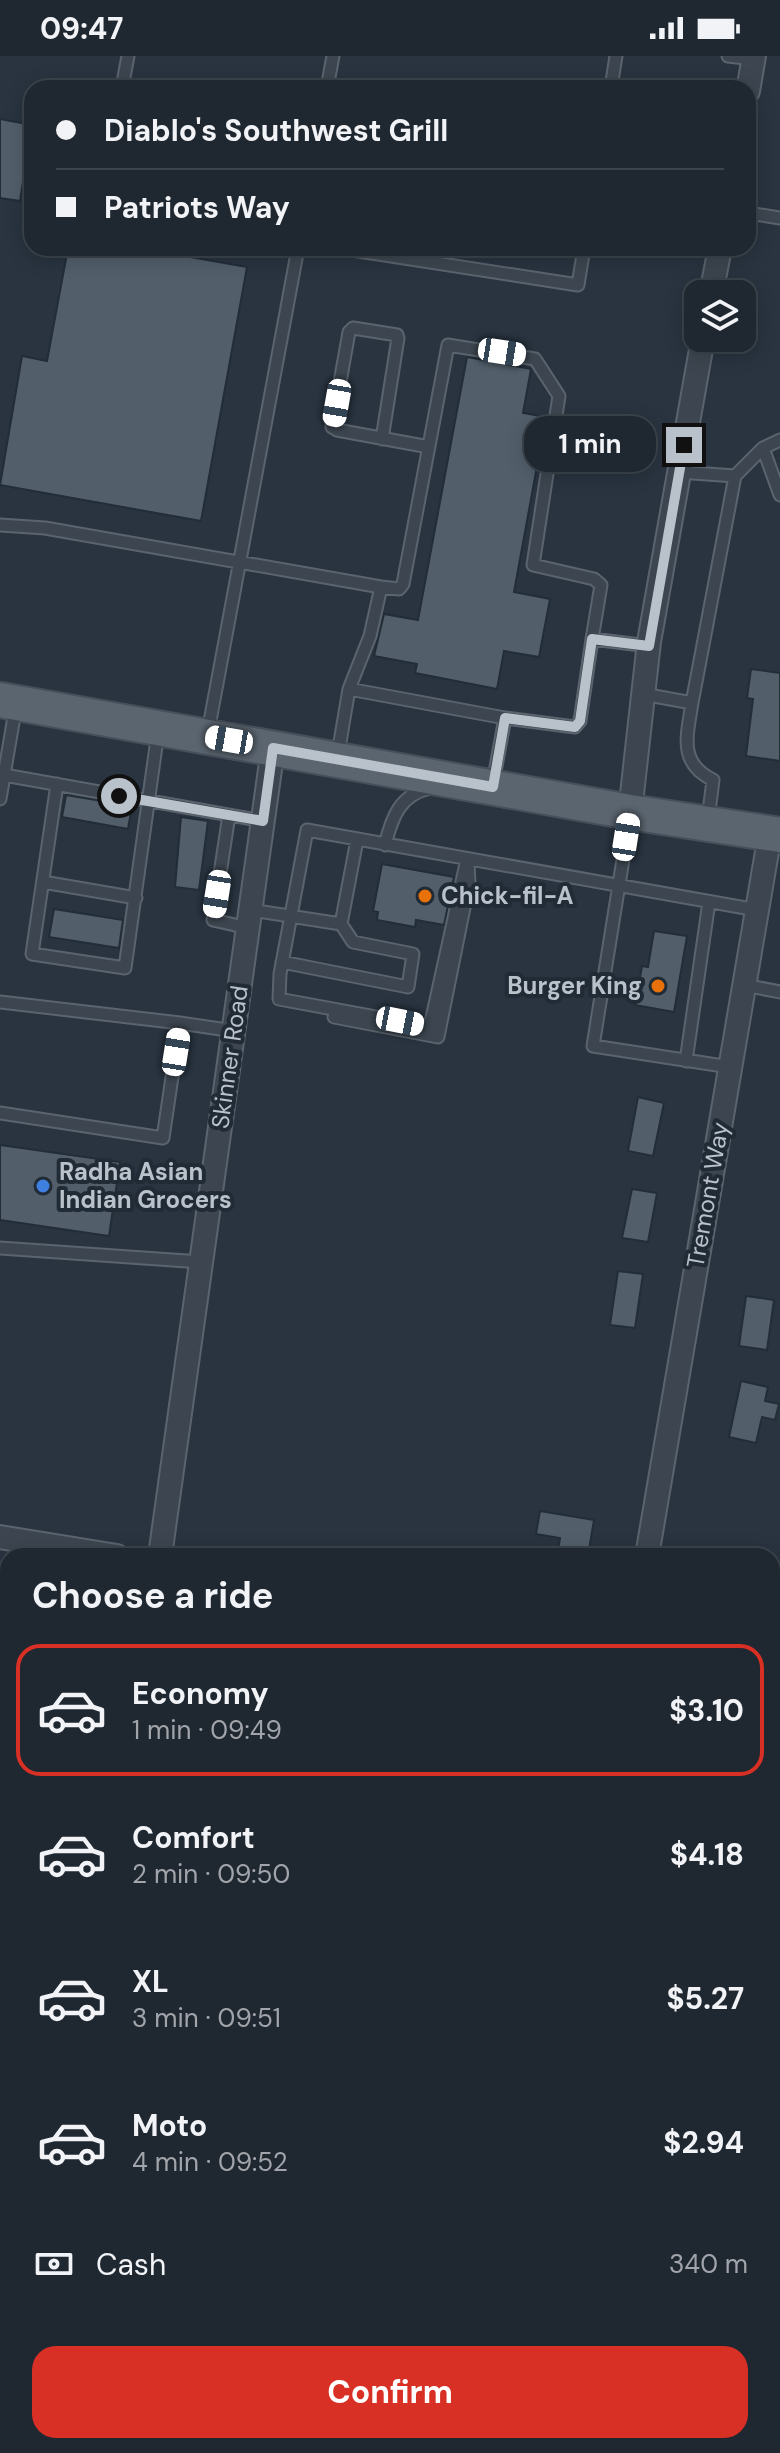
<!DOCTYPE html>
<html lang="en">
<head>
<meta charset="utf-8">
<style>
	:root { --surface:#1f2730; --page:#2c333c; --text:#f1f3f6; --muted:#a1a5ab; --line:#3c444c; --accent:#d93025 }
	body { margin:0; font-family:"DM Sans",sans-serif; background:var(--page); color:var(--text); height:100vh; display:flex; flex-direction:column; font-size:30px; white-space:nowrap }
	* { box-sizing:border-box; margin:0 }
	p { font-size:26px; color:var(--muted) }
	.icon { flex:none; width:44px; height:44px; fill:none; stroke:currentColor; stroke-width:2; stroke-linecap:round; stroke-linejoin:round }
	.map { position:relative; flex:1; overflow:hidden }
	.panel { position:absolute; left:0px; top:1492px; width:780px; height:906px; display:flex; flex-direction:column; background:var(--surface); border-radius:24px 24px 0 0; box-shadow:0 4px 20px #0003,0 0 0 2px var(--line) }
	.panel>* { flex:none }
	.top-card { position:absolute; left:24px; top:24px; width:732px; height:176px; border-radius:24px; box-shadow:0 4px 20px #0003,0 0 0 2px var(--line); display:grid; align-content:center; height:176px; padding:0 32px; background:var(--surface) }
	.tools { position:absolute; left:684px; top:224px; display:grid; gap:16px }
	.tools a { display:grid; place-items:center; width:72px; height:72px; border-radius:16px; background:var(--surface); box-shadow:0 4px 20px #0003,0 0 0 2px var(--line); font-size:40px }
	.end { position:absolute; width:36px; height:36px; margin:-18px; border:10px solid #b9c1ca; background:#111; box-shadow:0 0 0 4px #111 }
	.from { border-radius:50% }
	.bubble { position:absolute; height:56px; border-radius:24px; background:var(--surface); box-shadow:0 4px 20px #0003,0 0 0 2px var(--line); font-size:26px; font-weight:700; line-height:56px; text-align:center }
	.car { position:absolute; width:24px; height:48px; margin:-24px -12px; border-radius:10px; box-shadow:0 0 6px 2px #0007; background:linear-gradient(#fff 24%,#345 0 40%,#fff 0 76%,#345 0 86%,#fff 0) }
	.top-card b { display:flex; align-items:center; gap:28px; height:76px; font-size:30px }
	.top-card b+b { border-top:2px solid var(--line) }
	.top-card i { width:20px; height:20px; background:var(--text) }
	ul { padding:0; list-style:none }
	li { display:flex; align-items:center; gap:24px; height:132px; margin:0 16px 12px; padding:0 16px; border:4px solid transparent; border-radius:24px }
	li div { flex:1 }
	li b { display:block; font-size:30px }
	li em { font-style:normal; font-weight:700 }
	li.current { border-color:var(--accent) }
	li>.icon { width:72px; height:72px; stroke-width:1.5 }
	h2 { padding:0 32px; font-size:36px; line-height:96px }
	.pay { display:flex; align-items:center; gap:20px; height:88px; padding:0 32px; font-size:30px }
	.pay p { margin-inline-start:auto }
	.action { display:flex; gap:16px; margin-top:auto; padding:16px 32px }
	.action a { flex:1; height:92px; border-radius:24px; background:var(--accent); color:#fff; font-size:32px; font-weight:700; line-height:92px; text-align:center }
	.status { display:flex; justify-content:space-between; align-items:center; height:56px; padding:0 40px; background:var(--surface); direction:ltr }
	.status svg { height:22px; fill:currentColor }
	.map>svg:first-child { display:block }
	.building { fill:#525f6b; stroke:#232d38; stroke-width:2 }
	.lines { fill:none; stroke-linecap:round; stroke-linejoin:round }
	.lane-casing { stroke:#5a646e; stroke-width:15 }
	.street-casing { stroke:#5a646e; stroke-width:26 }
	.primary-casing { stroke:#464f5a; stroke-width:38 }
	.lane { stroke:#3d4650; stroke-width:11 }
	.street { stroke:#3d4650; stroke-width:22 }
	.primary { stroke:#5b6570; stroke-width:34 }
	.route { stroke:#b9c1ca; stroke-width:10 }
	.food-dot { fill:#e8710a; stroke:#212b36; stroke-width:3 }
	.shop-dot { fill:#3f7fe0; stroke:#212b36; stroke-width:3 }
	.labels { text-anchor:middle; stroke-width:8; stroke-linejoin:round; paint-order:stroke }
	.poi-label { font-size:24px; font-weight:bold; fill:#b9c1ca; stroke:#212b36; text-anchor:start }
	.street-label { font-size:24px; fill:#b9c1ca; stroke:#212b36 }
</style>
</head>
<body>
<div class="status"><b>09:47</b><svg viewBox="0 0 49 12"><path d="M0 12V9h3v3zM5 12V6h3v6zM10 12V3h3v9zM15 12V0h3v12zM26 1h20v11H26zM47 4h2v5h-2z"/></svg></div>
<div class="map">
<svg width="780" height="2397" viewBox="0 0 780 2397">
	<rect width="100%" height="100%" fill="#293440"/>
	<path class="building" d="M0,63L32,69L20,145L0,142Z
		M68,192H139L247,211L201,465L0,429L22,300L47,305Z
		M467,301L531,313L523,357L546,361L514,536L550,543L539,601L504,595L497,633L415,617L417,608L374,600L384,558L418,564Z
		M751,613L780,617V705L746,700L753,643L747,642Z
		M66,739L132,750L128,773L62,761Z
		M181,761L208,765L199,834L175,831Z
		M382,808L454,821L444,869L416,864L415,871L377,864L378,856L373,855Z
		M54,853L123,864L119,892L49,881Z
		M654,875L687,880L674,956L635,949L642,910L648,911Z
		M638,1041L664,1047L653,1100L628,1095Z
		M0,1089L120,1106L109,1180L0,1164Z
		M632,1133L657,1137L648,1186L622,1182Z
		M618,1215L643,1218L635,1272L610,1269Z
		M746,1240L774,1244L767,1294L739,1290Z
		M741,1325L768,1331L765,1345L779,1348L775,1364L762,1361L756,1387L729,1381Z
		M540,1455L594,1464L588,1500H557L560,1482L536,1478Z"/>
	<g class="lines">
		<defs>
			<path id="lane" d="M728,0L754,3
				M122,32L128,0
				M327,32L333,0
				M611,32L616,0
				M748,157L780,162
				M339,192L578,229L584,192
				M382,383L398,282L397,279L353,272L349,276L332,371L337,374L429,391
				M763,392L780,439
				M735,420L763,392L780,384
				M0,469L45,472L381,531
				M349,633L370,580L381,531L399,533L403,528L448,289L535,303L559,340L533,509L594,523L601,529L592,583
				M643,638L692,647L735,420L679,416
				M692,647C687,680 678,707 713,724L708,764
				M505,662L575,671L580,665L592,583L649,590
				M208,676L298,192
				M338,698L349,633L505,662L493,727
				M4,719L263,765
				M57,728L32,898L125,912L158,676
				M0,743L16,649
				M229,759L213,864L248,872
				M630,760L593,990L730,1011
				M385,789C392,761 400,738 431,732
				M467,803L430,971L279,943L280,918L307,774L757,854
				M43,826L136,842
				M251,854L341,868L353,886L413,898L408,931L282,906
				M341,868L357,784
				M744,929L780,936
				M0,946L180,967
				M334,961L438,981L469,827L468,807
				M686,1005L709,846
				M0,1057L163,1082L180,967L234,975
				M0,1192L201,1206"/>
			<path id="street" d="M748,35L754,0
				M711,238L720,192
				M630,756L649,586L703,282
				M0,1481L117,1500
				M160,1500L273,692
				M647,1500L770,778
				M0,1902L8,1903
				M32,2397L33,2390"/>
			<path id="primary" d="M0,644L630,756L780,779"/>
		</defs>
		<use href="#lane" class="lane-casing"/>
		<use href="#street" class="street-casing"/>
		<use href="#primary" class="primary-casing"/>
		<use href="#lane" class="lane"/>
		<use href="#street" class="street"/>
		<use href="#primary" class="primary"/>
	</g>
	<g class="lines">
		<path class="route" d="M119,740L263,765L273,692L493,731L505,662L575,671L580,665L592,583L649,590L684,389"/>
	</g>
	<g class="food-dot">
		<circle cx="425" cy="840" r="8"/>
		<circle cx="658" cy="930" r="8"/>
	</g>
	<circle class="shop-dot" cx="43" cy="1130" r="8"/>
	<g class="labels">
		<g class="poi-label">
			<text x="441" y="848">Chick-fil-A</text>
			<text x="642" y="938" text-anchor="end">Burger King</text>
			<text x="59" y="1124">Radha Asian<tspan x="59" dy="28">Indian Grocers</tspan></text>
		</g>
		<g class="street-label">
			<text transform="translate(230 1001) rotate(-82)" y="8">Skinner Road</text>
			<text transform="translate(708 1139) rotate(-80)" y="8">Tremont Way</text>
		</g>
	</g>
</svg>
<div class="tools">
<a><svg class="icon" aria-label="layers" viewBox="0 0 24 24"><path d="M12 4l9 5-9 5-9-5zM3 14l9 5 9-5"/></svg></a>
</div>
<i class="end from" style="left:119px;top:740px"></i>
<i class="end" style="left:684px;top:389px"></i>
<div class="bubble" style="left:524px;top:360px;width:132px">1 min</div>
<i class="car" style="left:502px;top:296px;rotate:99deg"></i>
<i class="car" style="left:337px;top:347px;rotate:190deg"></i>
<i class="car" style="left:229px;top:684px;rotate:280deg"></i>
<i class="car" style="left:626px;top:781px;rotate:9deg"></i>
<i class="car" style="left:217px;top:838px;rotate:189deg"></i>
<i class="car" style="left:400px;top:965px;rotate:101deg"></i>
<i class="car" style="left:176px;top:996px;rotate:9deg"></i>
<div class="top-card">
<b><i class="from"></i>Diablo's Southwest Grill</b>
<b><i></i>Patriots Way</b>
</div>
<section class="panel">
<h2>Choose a ride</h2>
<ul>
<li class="current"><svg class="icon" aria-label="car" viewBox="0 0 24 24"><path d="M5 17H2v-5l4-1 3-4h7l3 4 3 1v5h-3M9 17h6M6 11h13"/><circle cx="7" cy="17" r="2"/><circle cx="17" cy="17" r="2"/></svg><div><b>Economy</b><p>1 min · 09:49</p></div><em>$3.10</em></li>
<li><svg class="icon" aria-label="car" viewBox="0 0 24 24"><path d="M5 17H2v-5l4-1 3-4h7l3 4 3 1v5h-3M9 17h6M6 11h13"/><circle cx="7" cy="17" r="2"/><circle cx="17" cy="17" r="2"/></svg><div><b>Comfort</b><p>2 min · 09:50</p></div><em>$4.18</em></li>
<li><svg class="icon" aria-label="car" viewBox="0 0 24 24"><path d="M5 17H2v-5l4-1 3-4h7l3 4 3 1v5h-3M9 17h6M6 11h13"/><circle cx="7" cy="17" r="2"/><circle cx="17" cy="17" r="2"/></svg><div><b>XL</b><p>3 min · 09:51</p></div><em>$5.27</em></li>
<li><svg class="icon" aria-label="car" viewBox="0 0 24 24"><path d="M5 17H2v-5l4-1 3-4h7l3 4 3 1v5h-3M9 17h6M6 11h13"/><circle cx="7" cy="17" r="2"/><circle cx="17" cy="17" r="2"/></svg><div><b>Moto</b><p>4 min · 09:52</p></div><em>$2.94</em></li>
</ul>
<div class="pay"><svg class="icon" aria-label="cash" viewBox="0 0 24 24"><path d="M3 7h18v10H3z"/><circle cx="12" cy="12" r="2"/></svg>Cash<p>340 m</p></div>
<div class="action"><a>Confirm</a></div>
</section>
</div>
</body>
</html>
